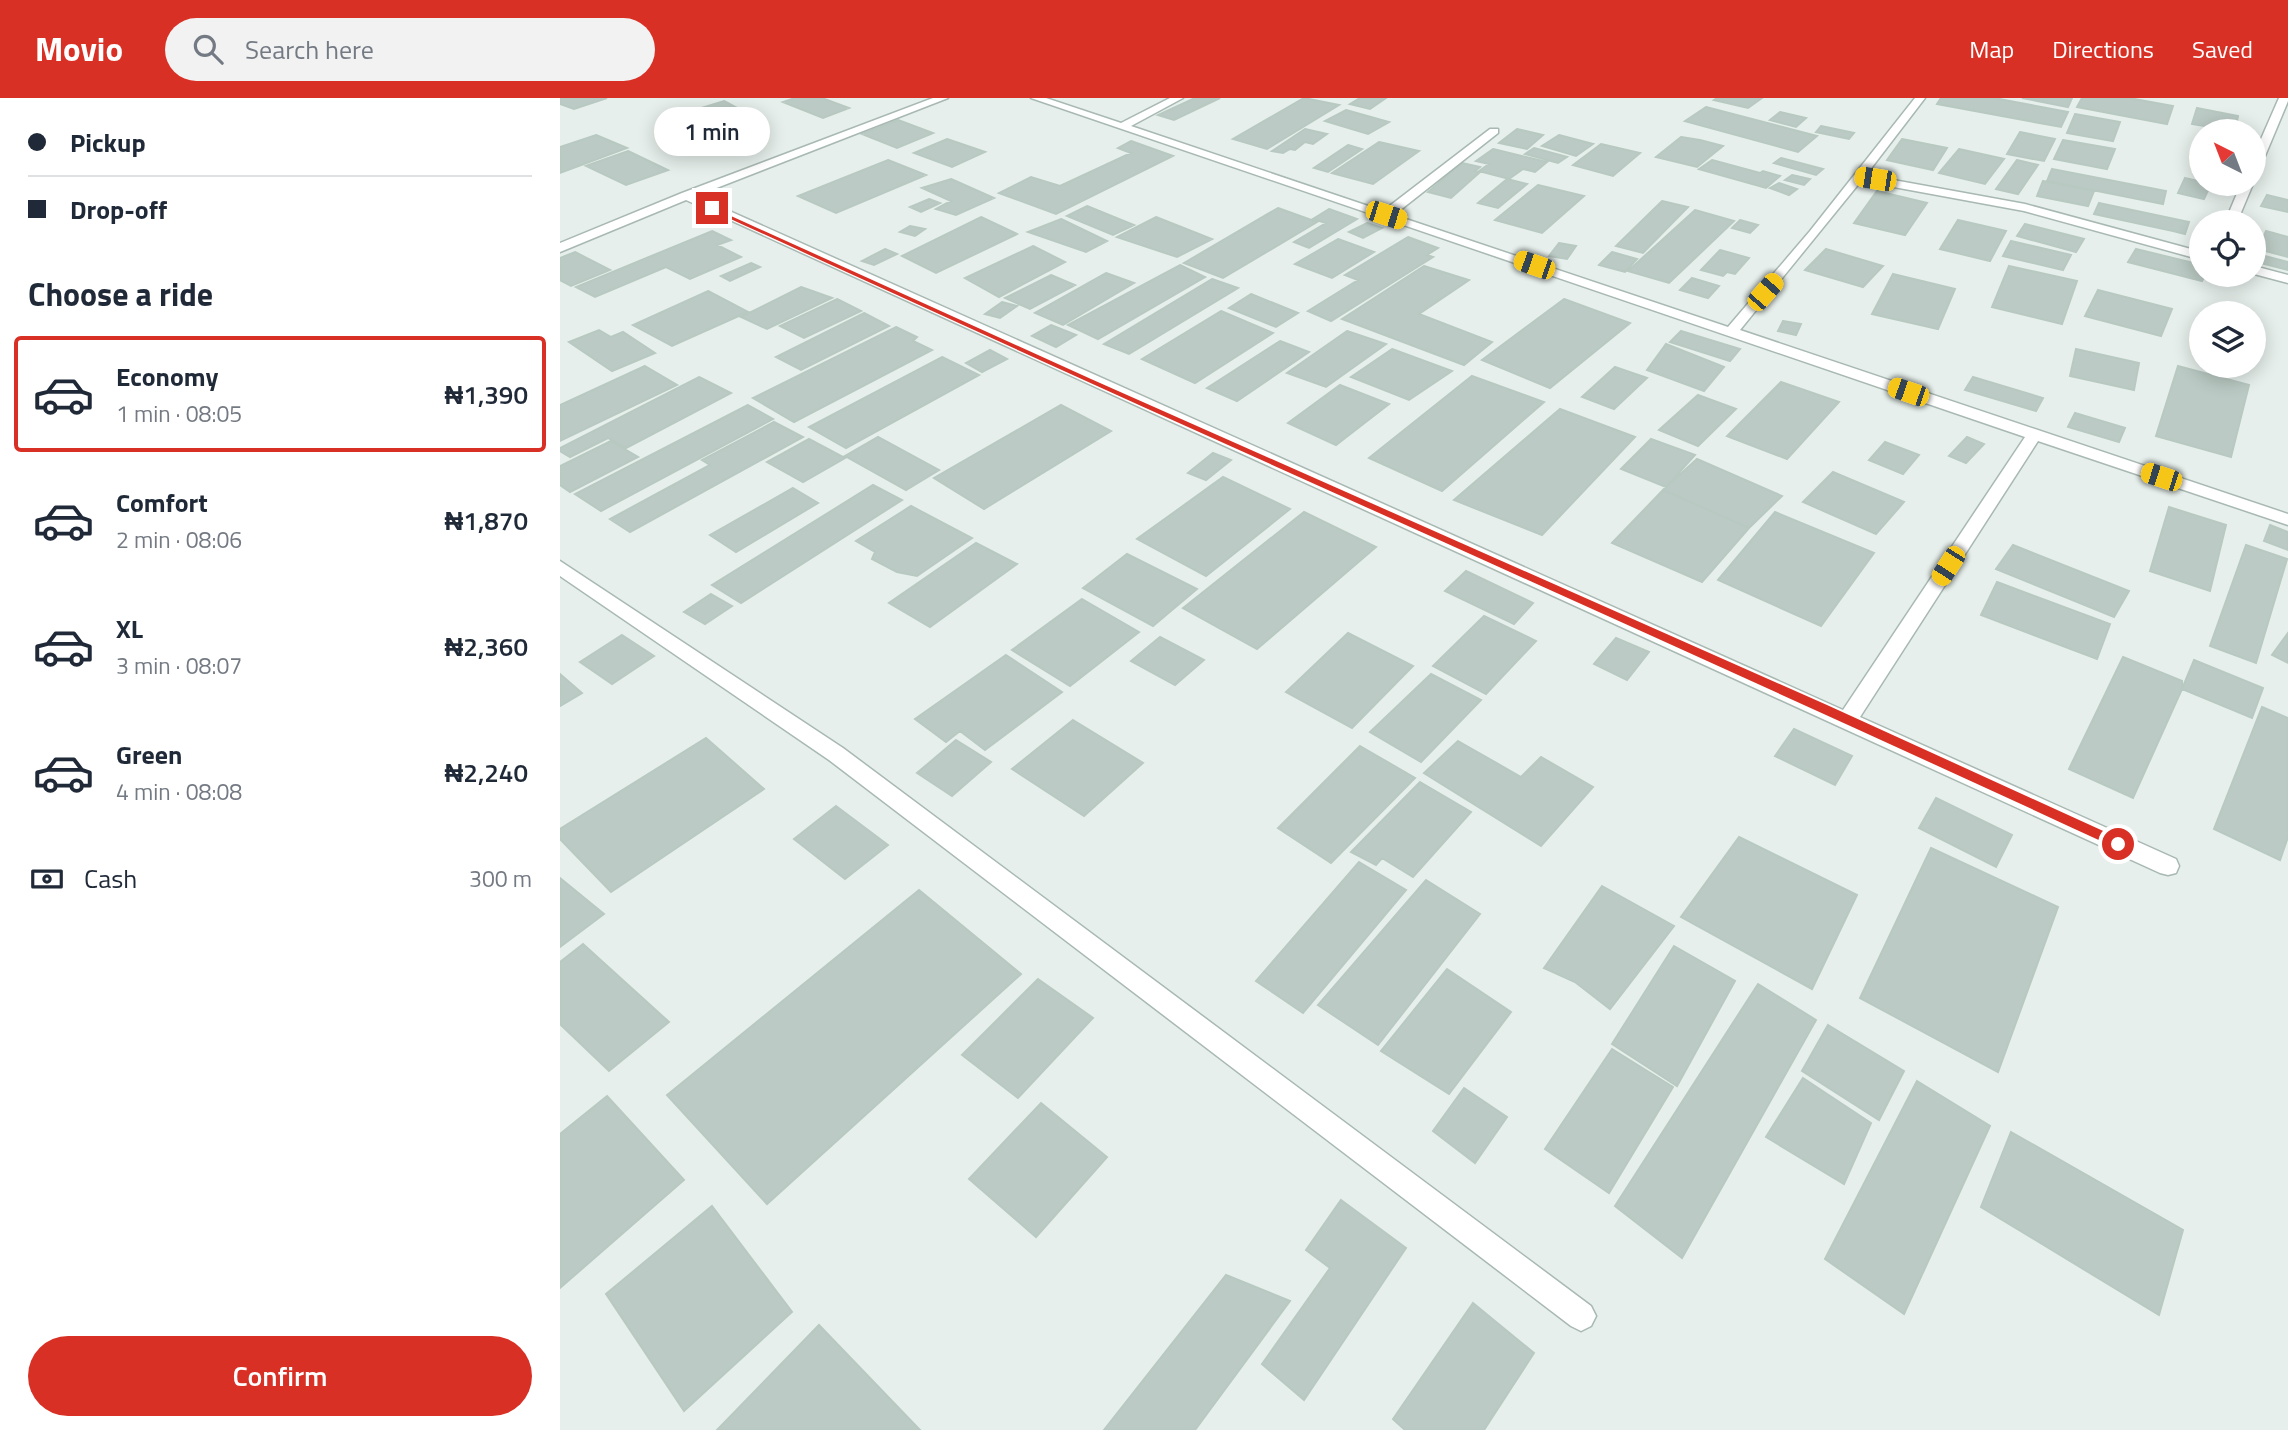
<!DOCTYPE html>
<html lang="en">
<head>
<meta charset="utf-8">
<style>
	:root { --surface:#fff; --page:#f2f2f3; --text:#1f2937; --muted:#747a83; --line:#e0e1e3; --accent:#d93025 }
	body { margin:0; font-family:"Titillium Web",sans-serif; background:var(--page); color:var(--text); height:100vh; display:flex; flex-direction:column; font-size:26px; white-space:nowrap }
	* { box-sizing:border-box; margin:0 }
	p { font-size:23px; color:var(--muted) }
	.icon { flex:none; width:38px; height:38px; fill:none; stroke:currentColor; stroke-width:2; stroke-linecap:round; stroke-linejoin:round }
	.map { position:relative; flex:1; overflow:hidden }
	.details { display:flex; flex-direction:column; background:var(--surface); width:560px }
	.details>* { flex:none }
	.guide { display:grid; align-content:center; height:154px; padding:0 28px; background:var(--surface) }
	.needle { width:46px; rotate:318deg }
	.buttons { position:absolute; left:1629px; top:21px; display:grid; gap:14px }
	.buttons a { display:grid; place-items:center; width:77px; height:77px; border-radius:50%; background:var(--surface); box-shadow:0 4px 18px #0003; font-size:35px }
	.end { position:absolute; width:32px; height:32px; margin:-16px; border:9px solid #d93025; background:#fff; box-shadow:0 0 0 4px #fff }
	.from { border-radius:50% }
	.bubble { position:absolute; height:49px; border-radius:24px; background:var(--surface); box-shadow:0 4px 18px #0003; font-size:23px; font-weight:600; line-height:49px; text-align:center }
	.car { position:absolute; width:21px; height:42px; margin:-21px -10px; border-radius:9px; box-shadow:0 0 5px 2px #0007; background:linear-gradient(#f5c518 24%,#345 0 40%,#f5c518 0 76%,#345 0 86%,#f5c518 0) }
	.guide b { display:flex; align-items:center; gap:24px; height:66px; font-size:26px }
	.guide b+b { border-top:2px solid var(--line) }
	.guide i { width:18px; height:18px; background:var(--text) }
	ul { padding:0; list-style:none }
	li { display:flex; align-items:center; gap:21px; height:116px; margin:0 14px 10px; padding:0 14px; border:4px solid transparent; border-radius:7px }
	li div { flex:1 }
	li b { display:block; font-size:26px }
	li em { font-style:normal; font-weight:600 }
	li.on { border-color:var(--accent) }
	li>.icon { width:63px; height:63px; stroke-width:1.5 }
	h2 { padding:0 28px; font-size:32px; line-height:84px }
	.pay { display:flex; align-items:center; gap:18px; height:77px; padding:0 28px; font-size:26px }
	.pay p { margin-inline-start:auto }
	.action { display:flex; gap:14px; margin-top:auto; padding:14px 28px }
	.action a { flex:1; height:80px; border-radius:42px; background:var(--accent); color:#fff; font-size:28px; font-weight:600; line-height:80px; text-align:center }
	header { display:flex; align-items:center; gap:42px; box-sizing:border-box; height:98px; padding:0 35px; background:var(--accent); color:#fff }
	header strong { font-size:33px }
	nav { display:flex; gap:38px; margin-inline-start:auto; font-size:24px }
	.search { width:490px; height:63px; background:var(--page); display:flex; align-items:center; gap:18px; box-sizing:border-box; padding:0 24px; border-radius:38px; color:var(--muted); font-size:26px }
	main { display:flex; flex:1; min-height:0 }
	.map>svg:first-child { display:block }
	.building { fill:#bbcac4; stroke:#b8c9c2; stroke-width:2 }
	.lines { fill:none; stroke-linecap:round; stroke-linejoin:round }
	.minor-casing { stroke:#a8b8b2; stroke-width:3 }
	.minor { fill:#fff; fill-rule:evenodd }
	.route { fill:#d93025 }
</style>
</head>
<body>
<header>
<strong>Movio</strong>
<div class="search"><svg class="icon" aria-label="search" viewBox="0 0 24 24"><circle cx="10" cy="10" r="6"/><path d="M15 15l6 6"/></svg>Search here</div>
<nav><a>Map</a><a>Directions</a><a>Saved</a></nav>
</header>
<main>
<section class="details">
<div class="guide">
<b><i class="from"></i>Pickup</b>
<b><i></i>Drop-off</b>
</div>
<h2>Choose a ride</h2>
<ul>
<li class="on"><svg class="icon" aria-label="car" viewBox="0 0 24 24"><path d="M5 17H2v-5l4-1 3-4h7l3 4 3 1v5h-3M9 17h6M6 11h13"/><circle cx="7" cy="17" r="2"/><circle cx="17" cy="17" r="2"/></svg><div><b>Economy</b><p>1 min · 08:05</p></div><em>₦1,390</em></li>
<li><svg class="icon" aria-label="car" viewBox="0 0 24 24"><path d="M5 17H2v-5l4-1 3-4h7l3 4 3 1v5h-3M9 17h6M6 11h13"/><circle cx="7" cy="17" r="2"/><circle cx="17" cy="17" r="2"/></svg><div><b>Comfort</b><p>2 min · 08:06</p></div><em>₦1,870</em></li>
<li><svg class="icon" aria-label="car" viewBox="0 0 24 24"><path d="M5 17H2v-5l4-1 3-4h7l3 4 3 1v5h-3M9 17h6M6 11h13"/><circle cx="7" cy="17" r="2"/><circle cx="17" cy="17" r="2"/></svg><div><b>XL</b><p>3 min · 08:07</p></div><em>₦2,360</em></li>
<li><svg class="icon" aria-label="car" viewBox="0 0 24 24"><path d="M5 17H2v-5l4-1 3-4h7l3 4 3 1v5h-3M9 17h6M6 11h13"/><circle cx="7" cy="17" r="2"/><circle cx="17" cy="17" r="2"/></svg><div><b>Green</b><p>4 min · 08:08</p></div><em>₦2,240</em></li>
</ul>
<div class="pay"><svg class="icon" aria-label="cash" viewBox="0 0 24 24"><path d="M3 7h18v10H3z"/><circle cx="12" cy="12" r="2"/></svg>Cash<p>300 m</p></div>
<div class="action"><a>Confirm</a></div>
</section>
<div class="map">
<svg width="1728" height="1332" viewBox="0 0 1728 1332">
	<rect width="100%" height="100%" fill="#e6efeb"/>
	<path class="building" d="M0,0H47L14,11L0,6Z
		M235,0H262L289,10L263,20L223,4Z
		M635,0H660L614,22L598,17Z
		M744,0L779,7L707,51L673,41Z
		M800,0H826L810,11L790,6Z
		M1157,0H1202L1188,10L1154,2Z
		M1381,0H1434L1508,14L1501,29L1377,6Z
		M1462,0H1512L1508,9Z
		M1522,0H1569L1613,8L1607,26L1517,9Z
		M164,3L192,18L152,30L125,15Z
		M1146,9L1257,38L1238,54L1125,23Z
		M1637,10L1678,18L1675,33L1632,26Z
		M786,12L829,24L808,36L765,23Z
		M1220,14L1246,20L1236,29L1210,22Z
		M1515,16L1560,24L1553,43L1507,35Z
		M338,22L373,35L337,50L302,36Z
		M1261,28L1294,35L1289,41L1256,34Z
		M745,31L767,36L753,46L745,44L735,52L730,51L723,55L712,53Z
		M957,31L983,37L967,51L939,45Z
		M1460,34L1495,41L1484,63L1447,56Z
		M36,37L67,50L0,75V49Z
		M999,37L1033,46L1016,58L982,48Z
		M1121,39L1140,42L1163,48L1137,69L1096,59Z
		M387,41L425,54L392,69L354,55Z
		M1342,41L1387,50L1373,72L1327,62Z
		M1503,42L1555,51L1547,71L1494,61Z
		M571,43L613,58L496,116L439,95L471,79L500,88L571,55L558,50Z
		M819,44L859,53L813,86L772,75Z
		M1041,46L1080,55L1053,78L1013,67Z
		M788,47L802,51L768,74L754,70Z
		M974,50L1007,59L998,65L965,56Z
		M933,51L987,64L975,74L963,71L949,81L919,73L929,66L916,63Z
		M1399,51L1444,61L1425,86L1379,75Z
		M68,53L108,72L66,87L26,68Z
		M1221,60L1263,71L1256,77L1214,65Z
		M328,62L366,77L276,115L238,98Z
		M1152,62L1200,75L1203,73L1220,78L1206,90L1139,71Z
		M1457,62L1478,67L1458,96L1436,91Z
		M902,65L920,69L915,73L920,74L891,100L868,94Z
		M1492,71L1606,93L1603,106L1487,83Z
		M1232,77L1250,81L1244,87L1225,82Z
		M1625,80L1651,86L1644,101L1618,95Z
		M391,81L434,100L396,117L376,111L391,103L362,90Z
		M947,81L967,86L938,110L918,105Z
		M1483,83L1534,93L1528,108L1477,98Z
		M1219,85L1237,91L1229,97L1210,90Z
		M978,87L1024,98L982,135L935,122Z
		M1317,93L1367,105L1345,137L1294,125Z
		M1707,97L1728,102V114L1701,108Z
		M369,101L380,105L361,114L350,109Z
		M1102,103L1128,109L1083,155L1056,148Z
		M1539,105L1629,124L1625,136L1613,133L1534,116Z
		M527,108L574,127L553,137L507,118Z
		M718,110L757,124L663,180L624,165Z
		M769,111L797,121L749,150L734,144L766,125L753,121Z
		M1135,112L1174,123L1109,185L1068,173Z
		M421,119L457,136L376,175L342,158Z
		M596,119L652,141L617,159L557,139Z
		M501,121L547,143L526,154L468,134Z
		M1180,122L1198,127L1190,135L1172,130Z
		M1398,122L1446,133L1430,163L1380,151Z
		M807,125L822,130L803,140L789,134Z
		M1465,126L1524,141L1516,154L1457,138Z
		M350,128L365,131L355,138L340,134Z
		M152,133L171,142L157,147L181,159L130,181L106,169L35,199L16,189Z
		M1706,133L1728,139V159L1698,151Z
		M848,139L878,150L867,157L873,159L771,223L748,213L798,182L785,177Z
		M778,141L814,154L772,180L735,166Z
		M1451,143L1511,157L1503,172L1443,158Z
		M999,145L1016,148L1007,161L989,158Z
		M473,148L505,164L439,199L405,180Z
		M325,151L337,156L314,167L302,163Z
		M1266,151L1323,168L1303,189L1245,172Z
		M1576,151L1642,167V177H1645L1642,183L1568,164Z
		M1160,152L1189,160L1175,176L1167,174L1163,178L1141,172Z
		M15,154L50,172L11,188L0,182V160Z
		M1052,154L1077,161L1065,174L1039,167Z
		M1701,157L1728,164V172L1697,164Z
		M191,165L200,169L170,183L161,178Z
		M620,167L645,179L538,241L508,227Z
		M864,168L909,182L859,216L932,244L904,267L782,221Z
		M1449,168L1517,183L1502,226L1432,209Z
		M546,175L574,185L503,227L475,215Z
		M1333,176L1395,191L1378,231L1312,216Z
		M491,177L515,187L470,211L445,200Z
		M1132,180L1159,188L1148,200L1120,192Z
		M652,181L678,190L569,256L544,246Z
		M241,189L272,200L207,231L181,219Z
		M1538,192L1612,211L1601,238L1525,218Z
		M148,193L188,214L112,248L73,227Z
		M691,196L738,215L716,229L669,210Z
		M277,201L301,213L244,240L220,228Z
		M1004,201L1070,225L990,290L922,262Z
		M442,204L457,208L440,220L425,216Z
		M661,213L713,235L635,285L582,261Z
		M304,215L329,228L241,272L216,259Z
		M1223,223L1241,226L1236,237L1218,233Z
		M491,227L516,237L496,249L472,238Z
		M336,229L357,239L353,243L372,252L234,324L193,300Z
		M39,232L51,239L63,234L95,255L52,273L9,244Z
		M787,233L826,246L766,289L727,275Z
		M1121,233L1180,251L1170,263L1110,244Z
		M720,243L749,254L677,303L647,290Z
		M1106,246L1164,269L1144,293L1087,272Z
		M832,251L892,273L849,302L791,279Z
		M1516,251L1579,265L1574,292L1510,278Z
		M430,252L447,261L422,274L406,265Z
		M382,259L419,277L286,350L249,329Z
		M85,268L117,287L0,343V307Z
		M1618,268L1689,287L1671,359L1596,338Z
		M1055,269L1087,280L1054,311L1022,299Z
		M912,278L984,304L882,393L809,360Z
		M139,279L171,295L66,350L48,340L10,359L0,353V350Z
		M1413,279L1483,300L1476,313L1405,292Z
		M1221,284L1279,304L1227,361L1167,338Z
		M780,287L829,306L776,347L728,325Z
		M1138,297L1176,311L1138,348L1099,332Z
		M188,307L213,321L41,413L15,396Z
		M501,307L551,333L424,411L374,380Z
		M1000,311L1075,339L982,437L894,402Z
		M1515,315L1565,330L1559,344L1508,329Z
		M214,324L243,339L70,434L50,421L150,367L142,362Z
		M318,339L379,372L346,392L285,358Z
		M1407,339L1424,346L1406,365L1389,358Z
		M249,341L285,360L243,384L207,364Z
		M1091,341L1135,357L1106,389L1061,371Z
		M51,343L78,359L10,394L0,387V368Z
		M1325,344L1359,357L1343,376L1309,362Z
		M653,355L671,362L646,382L628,375Z
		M1137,361L1222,398L1189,430L1103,392Z
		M1273,374L1344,404L1316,436L1243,404Z
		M663,379L730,411L646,478L577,441Z
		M313,387L342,402L181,505L152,487Z
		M233,390L258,405L176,454L150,437Z
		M1103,392L1189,430L1142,484L1052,445Z
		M351,408L412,440L357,478L337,474L312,461L315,454L296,443Z
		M1609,409L1666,427L1650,493L1590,473Z
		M744,414L816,449L697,551L623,510Z
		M1215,414L1314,455L1261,528L1158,482Z
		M1710,427L1728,434V452L1704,443Z
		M416,445L457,466L370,529L329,505Z
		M1453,447L1569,493L1554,519L1436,471Z
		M1686,447L1727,461L1696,565L1650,548Z
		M567,456L637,491L593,528L523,490Z
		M906,473L973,505L954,526L885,493Z
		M1437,484L1550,526L1537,561L1421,517Z
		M151,496L172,508L145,526L124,514Z
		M522,501L579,534L510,588L452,552Z
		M924,518L976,543L926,596L873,568Z
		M788,535L853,568L792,630L726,594Z
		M1728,535V565L1712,557Z
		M62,537L94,558L52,586L20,564Z
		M600,539L644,562L615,587L571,563Z
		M1056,540L1089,554L1067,582L1034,566Z
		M446,557L502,594L425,652L400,633L386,644L355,621Z
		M1563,559L1622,583V591L1573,700L1509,671Z
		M1634,562L1703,590L1692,620L1622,591Z
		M0,576L22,595L0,608Z
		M871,576L921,602L861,664L810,634Z
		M1702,609L1728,620V739L1720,762L1654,731Z
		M513,622L583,665L524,718L452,671Z
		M1234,631L1292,658L1275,687L1215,658Z
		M146,640L204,691L51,794L0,741V731Z
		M396,642L431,664L392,698L357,675Z
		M898,643L961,679L981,659L1033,689L981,748L864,675Z
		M800,648L855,680L771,765L718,730Z
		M860,684L911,714L853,779L822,760L816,767L791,754Z
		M1376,700L1452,737L1436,769L1359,730Z
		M276,708L328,747L285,781L234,741Z
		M1179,739L1297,797L1252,891L1121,819Z
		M1371,750L1498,809L1438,974L1300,900Z
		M799,764L846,792L743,915L696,883Z
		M0,780L44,816L0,849Z
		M866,782L920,816L818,947L758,907Z
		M1042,788L1114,828L1050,911L1015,884L984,870Z
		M359,792L461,876L207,1106L107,997Z
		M23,846L109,924L49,973L0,926V864Z
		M1114,848L1175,883L1117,988L1052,946Z
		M887,871L951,914L889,996L821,953Z
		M478,881L533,920L458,1000L402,957Z
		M1198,886L1256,922L1122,1160L1055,1108Z
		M1268,927L1344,973L1319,1022L1242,973Z
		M1052,951L1113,989L1049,1095L985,1051Z
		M1243,980L1311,1025L1284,1086L1206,1039Z
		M1357,983L1430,1028L1344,1216L1265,1161Z
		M904,990L947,1019L915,1065L873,1033Z
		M47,998L124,1082L0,1190V1036Z
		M481,1005L547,1059L476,1139L409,1081Z
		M1451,1034L1623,1132L1599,1217L1421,1109Z
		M781,1102L846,1150L744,1302L702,1266L770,1170L746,1152Z
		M152,1108L232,1214L124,1313L46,1196Z
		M666,1177L730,1203L635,1332H544Z
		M913,1205L974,1255L924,1332H845L833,1321Z
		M259,1227L360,1332H157Z"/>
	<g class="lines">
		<defs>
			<path id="minor" d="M373,0H388L136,98L1283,612L1465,339L471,0H486L561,25L610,0H623L571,28L823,113L930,31H938V35L834,117L1168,229L1250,133L1355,0H1365L1306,77L1465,106L1642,154V162L1464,113L1301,83L1180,232L1728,416V427L1478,343L1300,619L1616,761L1619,768L1616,775L1608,777L1600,775L126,102L0,154V145L122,95Z
				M1719,0H1728V3L1700,70L1694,73V57Z
				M1681,86H1693L1677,124H1665Z
				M1694,168L1728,177V185L1694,176Z
				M0,463L283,650L1031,1208L1036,1218L1031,1228L1021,1233L1011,1228L269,662L0,478Z"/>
		</defs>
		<use href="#minor" class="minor-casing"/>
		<use href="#minor" class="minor"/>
	</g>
	<path class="route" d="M149,108L531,281L1267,607L1563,742L1564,746L1558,751L1554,749C1087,533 616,326 149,111Z"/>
</svg>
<div class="buttons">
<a><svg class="needle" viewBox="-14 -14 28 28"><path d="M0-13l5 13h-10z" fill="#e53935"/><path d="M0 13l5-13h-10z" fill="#747a83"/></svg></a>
<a><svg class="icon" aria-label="locate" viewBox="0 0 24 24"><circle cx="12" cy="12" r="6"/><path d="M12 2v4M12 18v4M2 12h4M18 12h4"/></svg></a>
<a><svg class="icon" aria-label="layers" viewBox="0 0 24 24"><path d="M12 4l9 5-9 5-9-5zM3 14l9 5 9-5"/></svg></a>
</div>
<i class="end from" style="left:1558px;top:746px"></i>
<i class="end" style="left:152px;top:110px"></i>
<div class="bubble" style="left:94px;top:9px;width:116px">1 min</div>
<i class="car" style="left:1315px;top:81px;rotate:279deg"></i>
<i class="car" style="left:826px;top:117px;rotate:108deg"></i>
<i class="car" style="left:974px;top:167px;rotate:289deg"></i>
<i class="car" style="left:1205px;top:194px;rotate:41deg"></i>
<i class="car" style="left:1348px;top:294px;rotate:289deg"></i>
<i class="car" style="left:1601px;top:379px;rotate:288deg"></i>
<i class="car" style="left:1388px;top:468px;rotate:213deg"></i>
</div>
</main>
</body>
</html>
